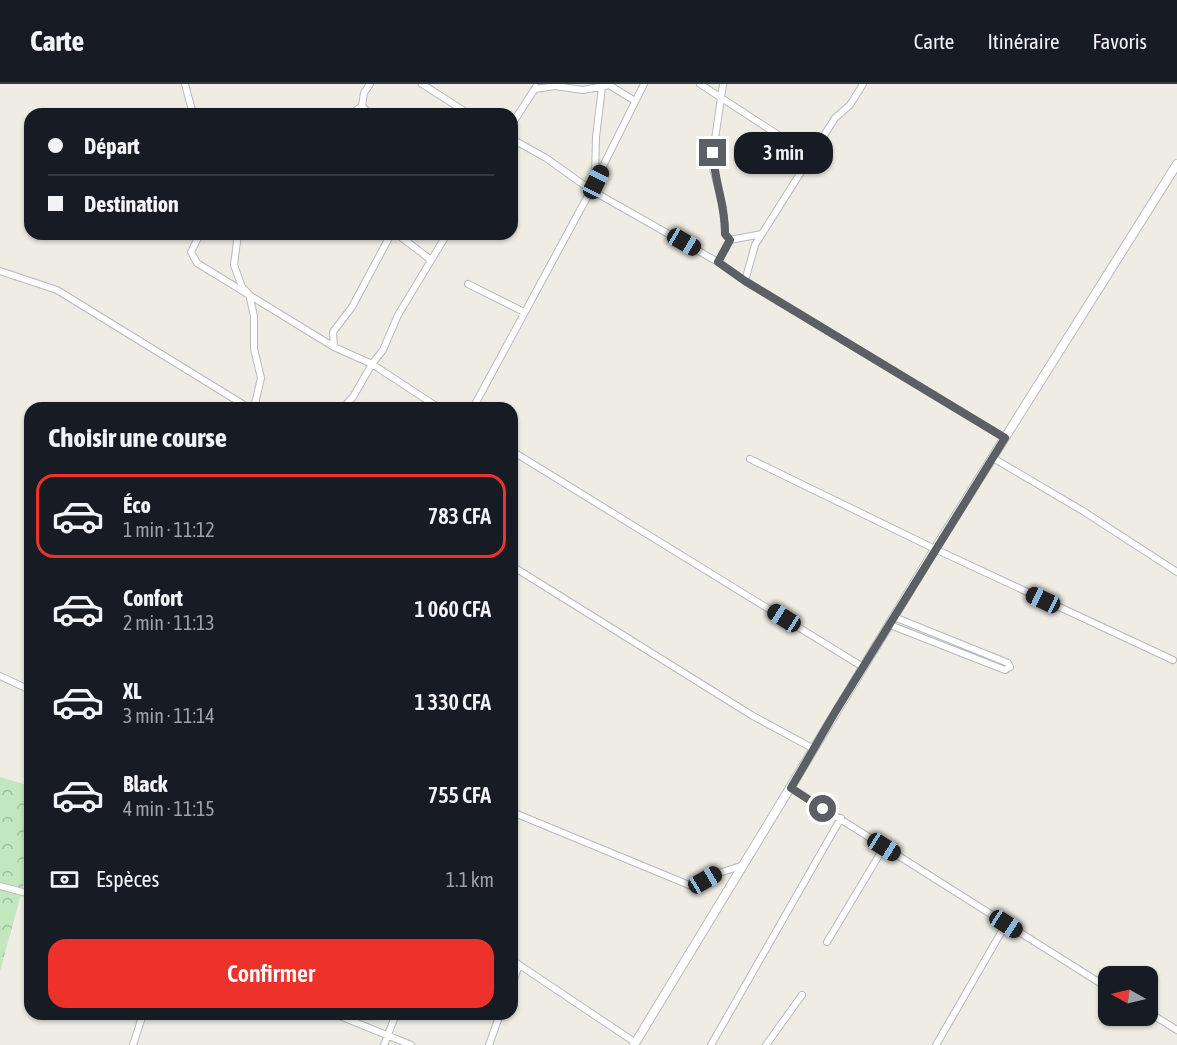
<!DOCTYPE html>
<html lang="fr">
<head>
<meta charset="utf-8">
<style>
	:root { --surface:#171b24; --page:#20242c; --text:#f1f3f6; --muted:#9ea1a6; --line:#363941; --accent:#ed322c }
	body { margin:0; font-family:"Asap Condensed",sans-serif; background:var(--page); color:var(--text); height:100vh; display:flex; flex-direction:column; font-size:22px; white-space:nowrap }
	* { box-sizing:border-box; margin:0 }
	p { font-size:20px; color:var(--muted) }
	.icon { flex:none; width:33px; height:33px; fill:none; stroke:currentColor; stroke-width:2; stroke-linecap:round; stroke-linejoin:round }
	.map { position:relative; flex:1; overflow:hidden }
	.details { position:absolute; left:24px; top:318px; width:494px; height:618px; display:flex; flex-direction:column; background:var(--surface); border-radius:18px; box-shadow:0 2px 4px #0004 }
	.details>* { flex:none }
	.top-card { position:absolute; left:24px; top:24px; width:494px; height:132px; border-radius:18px; box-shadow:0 2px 4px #0004; display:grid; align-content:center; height:132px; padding:0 24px; background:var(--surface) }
	.needle { width:39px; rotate:278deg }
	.fabs { position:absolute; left:1098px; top:882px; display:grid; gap:12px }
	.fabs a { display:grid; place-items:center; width:60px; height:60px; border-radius:12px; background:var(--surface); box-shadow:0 2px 4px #0004; font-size:30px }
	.end { position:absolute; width:27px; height:27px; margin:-14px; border:8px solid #5c6065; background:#fff; box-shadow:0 0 0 3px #fff }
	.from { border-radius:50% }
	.bubble { position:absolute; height:42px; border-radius:18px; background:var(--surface); box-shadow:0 2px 4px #0004; font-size:20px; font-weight:600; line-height:42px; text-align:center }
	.car { position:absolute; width:18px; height:36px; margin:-18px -9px; border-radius:8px; box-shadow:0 0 4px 2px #0007; background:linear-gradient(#222 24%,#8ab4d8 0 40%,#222 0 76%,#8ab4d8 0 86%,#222 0) }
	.top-card b { display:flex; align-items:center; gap:21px; height:57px; font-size:22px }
	.top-card b+b { border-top:2px solid var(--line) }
	.top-card i { width:15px; height:15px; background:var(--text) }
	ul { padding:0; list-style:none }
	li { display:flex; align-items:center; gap:18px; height:84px; margin:0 12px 9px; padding:0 12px; border:3px solid transparent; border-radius:18px }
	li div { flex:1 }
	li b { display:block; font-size:22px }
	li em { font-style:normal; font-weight:600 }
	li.current { border-color:var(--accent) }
	li>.icon { width:54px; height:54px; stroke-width:1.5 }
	h2 { padding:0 24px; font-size:27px; line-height:72px }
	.pay { display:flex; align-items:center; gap:15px; height:66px; padding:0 24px; font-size:22px }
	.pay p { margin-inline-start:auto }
	.button { display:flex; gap:12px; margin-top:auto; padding:12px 24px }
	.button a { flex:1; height:69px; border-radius:18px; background:var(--accent); color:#fff; font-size:24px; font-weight:600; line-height:69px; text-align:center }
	header { display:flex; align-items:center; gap:36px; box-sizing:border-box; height:84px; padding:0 30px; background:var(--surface); border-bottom:2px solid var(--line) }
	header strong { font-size:28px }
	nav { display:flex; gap:33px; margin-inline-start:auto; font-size:21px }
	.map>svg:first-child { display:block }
	.forest { fill:url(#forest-crowns) }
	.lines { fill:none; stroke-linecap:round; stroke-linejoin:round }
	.street-casing { stroke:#b6babe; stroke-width:8 }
	.secondary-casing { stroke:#b7bbc0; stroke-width:10 }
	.street { stroke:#fff; stroke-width:6 }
	.secondary { stroke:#fff; stroke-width:8 }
	.route { stroke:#5c6065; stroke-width:8 }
</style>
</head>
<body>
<header>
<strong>Carte</strong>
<nav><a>Carte</a><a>Itinéraire</a><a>Favoris</a></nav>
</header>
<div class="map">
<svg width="1177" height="961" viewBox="0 0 1177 961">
	<defs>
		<pattern id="forest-crowns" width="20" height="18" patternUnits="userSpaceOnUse" patternTransform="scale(1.5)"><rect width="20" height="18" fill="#c1e7bf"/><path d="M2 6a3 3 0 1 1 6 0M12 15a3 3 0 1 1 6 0" fill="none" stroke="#a0bf9f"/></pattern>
	</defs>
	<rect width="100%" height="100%" fill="#efece3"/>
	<path class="forest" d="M0,693L30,702V797L25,796L0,887Z"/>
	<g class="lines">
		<defs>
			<path id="street" d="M185,0L193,30
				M422,0L469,30
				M700,0L812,73
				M535,5L555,2L583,6L609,1L635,17
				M271,30H280
				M351,30L362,22
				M369,30L362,22L364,9L370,0
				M512,40L536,3
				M512,55L546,74L591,106L644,0
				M595,94L596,53L602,3
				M200,150L191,168L197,179L334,263L372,280L439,324
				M238,150L234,181L242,203L249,210L254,232V265L261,294L254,324
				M397,150L431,176
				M730,156L762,150
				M718,178L730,156L725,150L723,123L713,84V69L723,0
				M0,187L57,206L249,324
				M745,197L755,161L835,34L850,21L863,0
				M468,200L524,228
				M334,263L333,248L352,223L391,150
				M343,324L353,313L372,280L383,266L398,231L447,150
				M473,324L591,106L718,178L745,197L1005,354
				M512,367L863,583
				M993,374L1083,427L1177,488
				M750,375L935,465L1173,576
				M512,482L753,632L814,665
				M890,541L1005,586L1010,583L1008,579L894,533
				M0,592L30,606
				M791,704L1108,904
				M512,728L694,803L716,790L741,782
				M0,802L30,810
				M827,858L884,763
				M512,876L636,959
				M512,901L519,881
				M1148,928L1177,946
				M335,930L411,961
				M133,961L143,930
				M384,961L396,930
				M489,961L500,930
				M711,961L841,734
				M766,961L802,911
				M936,961L1006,840"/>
			<path id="secondary" d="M634,961L935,465L1177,80"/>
		</defs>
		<use href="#street" class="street-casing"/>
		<use href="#secondary" class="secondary-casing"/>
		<use href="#street" class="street"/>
		<use href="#secondary" class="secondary"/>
	</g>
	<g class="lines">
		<path class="route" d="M713,69C714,97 726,123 725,150L730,156L718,178L745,197L1005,354L834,630L791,704L823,725"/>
	</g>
</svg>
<div class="fabs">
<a><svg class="needle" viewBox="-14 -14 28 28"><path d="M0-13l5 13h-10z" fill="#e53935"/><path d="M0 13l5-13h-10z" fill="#9ea1a6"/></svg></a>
</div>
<i class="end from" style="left:823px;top:725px"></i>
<i class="end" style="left:713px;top:69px"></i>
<div class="bubble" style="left:734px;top:48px;width:99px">3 min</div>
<i class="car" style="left:596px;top:98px;rotate:26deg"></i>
<i class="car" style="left:684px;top:158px;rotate:120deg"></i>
<i class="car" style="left:1043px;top:516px;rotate:295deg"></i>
<i class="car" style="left:784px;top:534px;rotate:302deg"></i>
<i class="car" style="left:884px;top:763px;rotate:122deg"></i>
<i class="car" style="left:705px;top:796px;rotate:60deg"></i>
<i class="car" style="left:1006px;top:840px;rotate:123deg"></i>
<div class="top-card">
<b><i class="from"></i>Départ</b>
<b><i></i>Destination</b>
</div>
<section class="details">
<h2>Choisir une course</h2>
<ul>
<li class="current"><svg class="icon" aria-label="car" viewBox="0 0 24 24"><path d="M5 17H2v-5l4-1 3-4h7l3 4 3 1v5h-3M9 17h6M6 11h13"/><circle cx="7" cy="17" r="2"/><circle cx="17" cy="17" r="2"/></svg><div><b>Éco</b><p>1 min · 11:12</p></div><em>783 CFA</em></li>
<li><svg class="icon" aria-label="car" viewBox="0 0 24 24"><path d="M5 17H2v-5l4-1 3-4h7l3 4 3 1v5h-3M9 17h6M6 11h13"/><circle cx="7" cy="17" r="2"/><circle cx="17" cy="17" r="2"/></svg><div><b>Confort</b><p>2 min · 11:13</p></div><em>1 060 CFA</em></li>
<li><svg class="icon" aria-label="car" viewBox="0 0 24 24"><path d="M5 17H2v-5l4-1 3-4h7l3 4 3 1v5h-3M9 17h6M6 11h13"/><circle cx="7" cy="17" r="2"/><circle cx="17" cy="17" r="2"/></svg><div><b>XL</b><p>3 min · 11:14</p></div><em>1 330 CFA</em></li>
<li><svg class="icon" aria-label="car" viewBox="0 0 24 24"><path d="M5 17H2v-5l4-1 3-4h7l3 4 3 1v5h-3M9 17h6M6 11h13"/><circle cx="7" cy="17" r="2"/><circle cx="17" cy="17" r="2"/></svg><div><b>Black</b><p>4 min · 11:15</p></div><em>755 CFA</em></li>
</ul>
<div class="pay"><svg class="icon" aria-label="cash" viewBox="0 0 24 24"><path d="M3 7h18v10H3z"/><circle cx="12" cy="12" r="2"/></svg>Espèces<p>1.1 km</p></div>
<div class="button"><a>Confirmer</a></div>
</section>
</div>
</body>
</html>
